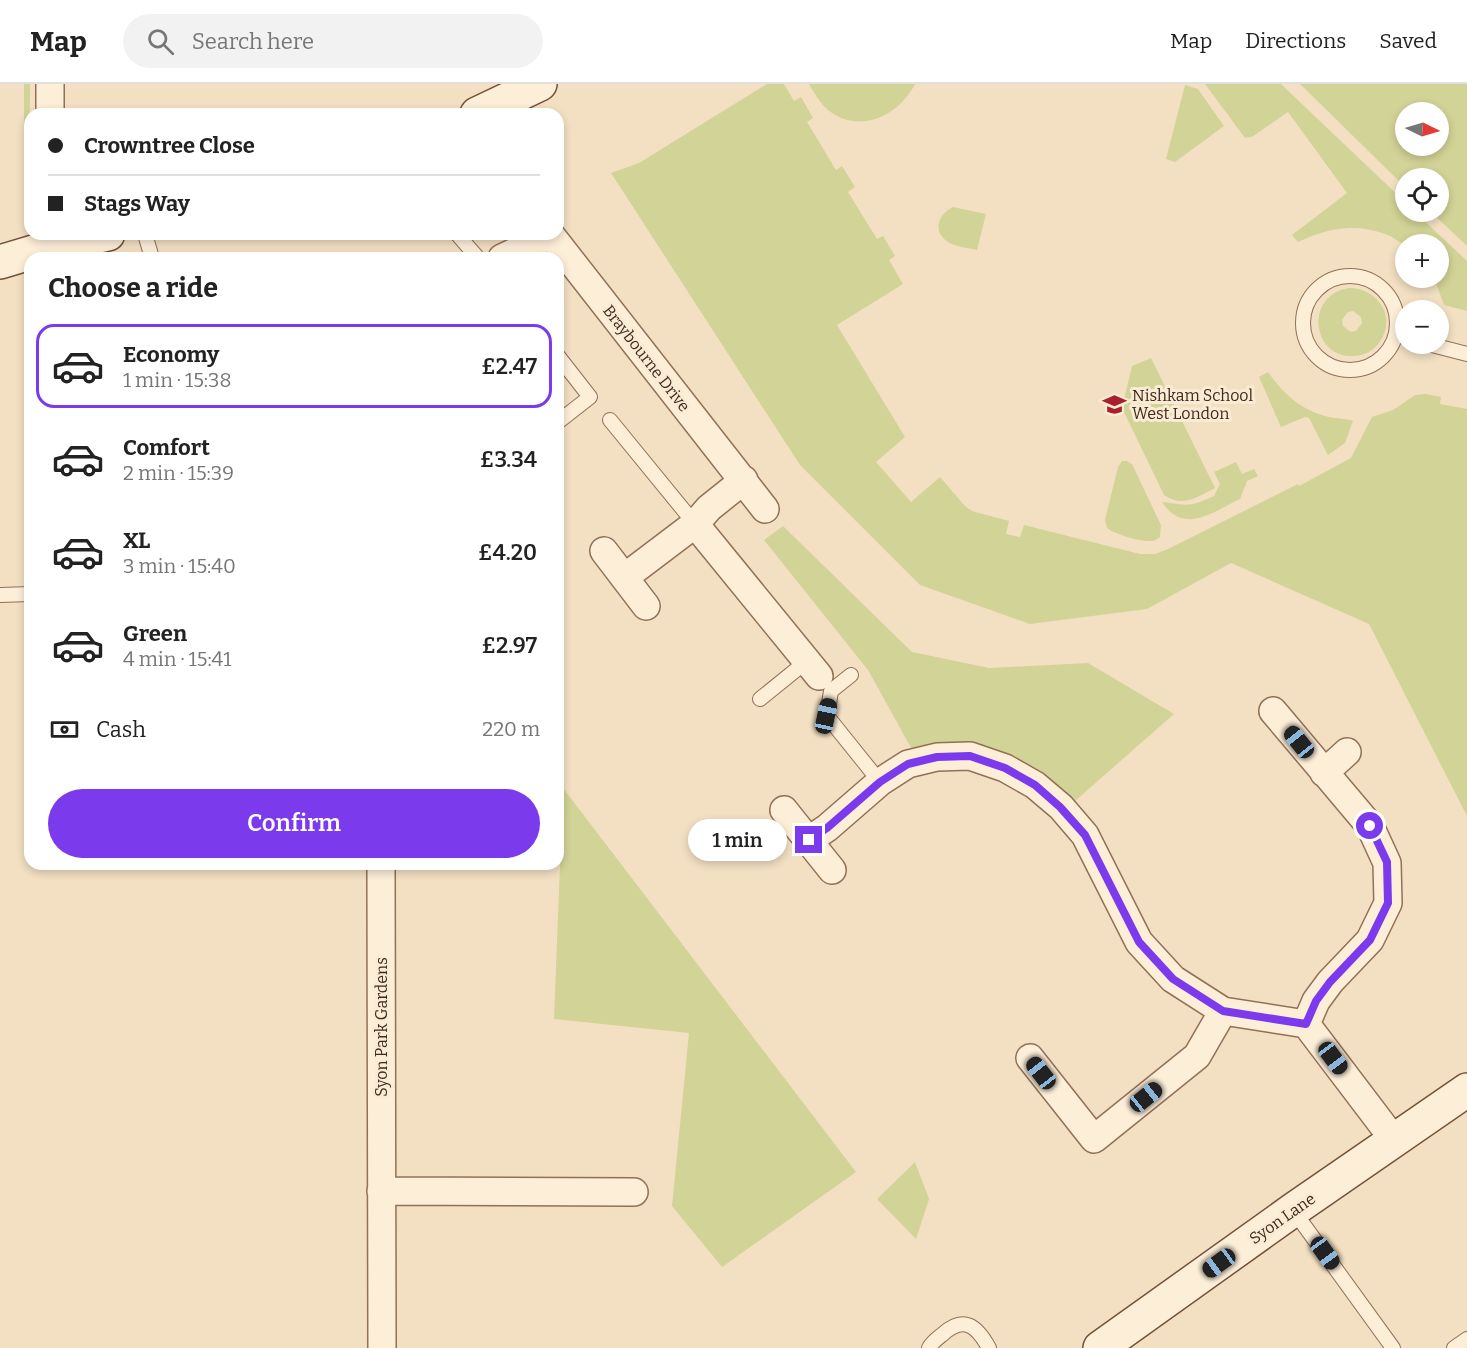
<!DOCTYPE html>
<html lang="en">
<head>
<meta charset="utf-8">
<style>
	:root { --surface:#fff; --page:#f2f2f2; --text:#222; --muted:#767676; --line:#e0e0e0; --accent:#7c3aed }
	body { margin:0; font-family:Bitter,serif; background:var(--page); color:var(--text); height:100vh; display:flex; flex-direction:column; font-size:22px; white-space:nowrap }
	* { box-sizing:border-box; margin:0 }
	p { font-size:20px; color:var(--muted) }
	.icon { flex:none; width:33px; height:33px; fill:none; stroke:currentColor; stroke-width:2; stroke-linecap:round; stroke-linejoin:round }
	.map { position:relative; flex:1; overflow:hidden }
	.side { position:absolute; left:24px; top:168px; width:540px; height:618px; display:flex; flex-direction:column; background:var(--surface); border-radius:18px; box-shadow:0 3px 9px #0003 }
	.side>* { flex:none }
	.banner { position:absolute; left:24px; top:24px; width:540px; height:132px; border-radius:18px; box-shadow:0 3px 9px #0003; display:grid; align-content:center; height:132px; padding:0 24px; background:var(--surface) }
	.needle { width:39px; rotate:95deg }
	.fabs { position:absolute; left:1395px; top:18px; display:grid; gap:12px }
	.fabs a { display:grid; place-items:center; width:54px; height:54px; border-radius:50%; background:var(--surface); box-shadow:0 3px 9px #0003; font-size:30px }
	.end { position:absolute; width:27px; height:27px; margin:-14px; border:8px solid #7c3aed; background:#fff; box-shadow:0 0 0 3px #fff }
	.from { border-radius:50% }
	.bubble { position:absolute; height:42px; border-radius:21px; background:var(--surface); box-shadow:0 3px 9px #0003; font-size:20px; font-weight:600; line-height:42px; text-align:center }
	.car { position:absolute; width:18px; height:36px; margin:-18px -9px; border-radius:8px; box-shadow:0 0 4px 2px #0007; background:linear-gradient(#222 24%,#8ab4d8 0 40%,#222 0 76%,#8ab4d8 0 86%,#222 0) }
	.banner b { display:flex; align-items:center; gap:21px; height:57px; font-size:22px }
	.banner b+b { border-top:2px solid var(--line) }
	.banner i { width:15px; height:15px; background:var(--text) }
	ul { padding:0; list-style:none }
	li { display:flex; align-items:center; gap:18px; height:84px; margin:0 12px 9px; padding:0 12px; border:3px solid transparent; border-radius:18px }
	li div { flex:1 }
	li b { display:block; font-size:22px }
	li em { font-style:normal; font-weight:600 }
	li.current { border-color:var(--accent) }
	li>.icon { width:54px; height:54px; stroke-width:1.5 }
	h2 { padding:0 24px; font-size:27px; line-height:72px }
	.pay { display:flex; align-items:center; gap:15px; height:66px; padding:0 24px; font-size:22px }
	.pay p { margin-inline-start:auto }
	.primary-button { display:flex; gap:12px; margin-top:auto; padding:12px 24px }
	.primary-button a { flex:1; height:69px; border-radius:36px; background:var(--accent); color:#fff; font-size:24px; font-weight:600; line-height:69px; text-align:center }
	header { display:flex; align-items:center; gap:36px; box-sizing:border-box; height:84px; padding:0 30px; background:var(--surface); border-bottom:2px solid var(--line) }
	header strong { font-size:28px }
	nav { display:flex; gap:33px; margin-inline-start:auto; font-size:21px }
	.search { width:420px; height:54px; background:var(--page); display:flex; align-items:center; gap:15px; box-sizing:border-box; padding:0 21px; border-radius:33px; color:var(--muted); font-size:22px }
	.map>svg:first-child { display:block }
	.green { fill:#d2d396; fill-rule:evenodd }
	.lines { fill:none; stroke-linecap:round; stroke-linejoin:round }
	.lane-casing { stroke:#917057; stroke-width:16 }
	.street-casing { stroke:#917057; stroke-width:30 }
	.secondary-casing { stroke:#73513a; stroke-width:36 }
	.lane { stroke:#fdeed8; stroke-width:14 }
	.street { stroke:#fdeed8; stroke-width:27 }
	.secondary { stroke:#fdeed8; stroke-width:33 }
	.route { stroke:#7c3aed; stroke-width:8 }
	.labels { text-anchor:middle; stroke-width:6; stroke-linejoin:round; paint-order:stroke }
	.street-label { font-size:16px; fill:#3f2a1d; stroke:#faebd4 }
	.poi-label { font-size:16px; fill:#3f2a1d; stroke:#faebd4; text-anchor:start }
</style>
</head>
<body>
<header>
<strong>Map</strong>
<div class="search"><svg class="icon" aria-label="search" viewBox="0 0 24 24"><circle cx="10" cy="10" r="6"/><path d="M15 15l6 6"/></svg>Search here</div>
<nav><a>Map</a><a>Directions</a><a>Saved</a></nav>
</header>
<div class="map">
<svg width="1467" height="1264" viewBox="0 0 1467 1264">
	<rect width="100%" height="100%" fill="#f3e0c3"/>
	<path class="green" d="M24,0H30L29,97L24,96Z
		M767,0H784L794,17L801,13L813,34L807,38L836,86L842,82L855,103L848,108L877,155L883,152L895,172L889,176L903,200L837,241L905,353L876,378L911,418L940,393L965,422L972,427L1009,437L1006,450L1020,453L1024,441L1140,470H1155L1168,465L1298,400L1299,402L1351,374L1372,333L1393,326L1415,311L1426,310L1441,313L1440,320L1467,325V732L1369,540L1231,479L1147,525L1030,540L920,501L800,381L611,89L639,79Z
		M809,0H915C899,32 859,51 828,26C820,19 814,9 809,0Z
		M1205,0H1281L1405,118L1406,128H1415L1467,177V227L1444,221L1434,194H1438V160C1429,160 1414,163 1406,161C1400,159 1392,152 1385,150C1354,139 1328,144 1298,158L1292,151L1347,109L1288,28L1252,53L1245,54Z
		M1300,0H1467V162L1431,128H1438V94H1406L1405,103ZM1438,28V62H1406V28Z
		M1185,1L1198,5L1224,42L1175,78L1166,75Z
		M953,123L986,130L977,166C968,164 956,163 948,158C932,148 938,130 953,123Z
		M1349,204C1364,204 1376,211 1383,224C1389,236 1387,248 1379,259C1373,267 1365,271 1355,272C1311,275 1304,211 1349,204ZM1353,227L1361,233L1362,239L1356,247L1351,248L1343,242L1342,236L1348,228Z
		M1151,274L1215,404C1197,413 1183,424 1164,411L1122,324L1132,282Z
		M1268,288C1283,310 1302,327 1329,333C1337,335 1346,334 1353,337L1345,359L1328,371L1309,334L1305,333L1281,343L1259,293Z
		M1122,377H1127L1132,380L1161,441L1160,453C1157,455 1155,457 1151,457C1141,458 1114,450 1107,444L1105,436L1118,383Z
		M1236,378L1242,390L1254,385L1258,392L1247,397L1240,415C1214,427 1184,452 1162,418C1189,421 1187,424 1214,412L1220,400L1214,388Z
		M783,442L912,568L989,584L1088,579L1174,630L1075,717L1022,681L915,671L868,586L764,456Z
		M563,704L856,1088L722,1183L672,1122L689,949L554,935Z
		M915,1078L929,1115L916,1155L877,1115Z"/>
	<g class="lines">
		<defs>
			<path id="lane" d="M145,150L152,174
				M457,150L478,174
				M1303 239a47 47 0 1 1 94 0a47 47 0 1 1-94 0Z
				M1428,260L1467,270
				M558,272L590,313L558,338
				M610,336L695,440
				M0,511L30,510
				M851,591L831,607L827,632L880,698
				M760,615L807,577
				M1293,1126L1393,1264
				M929,1264C932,1258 938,1254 943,1250C964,1231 977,1242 989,1264
				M1454,1264L1467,1255"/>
			<path id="street" d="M50,30V0
				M550,150L765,425
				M502,174L550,151
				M695,440L819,592
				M604,467L646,522
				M625,493L695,440L709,424L744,396
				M1273,627L1370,742L1387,779L1388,819L1370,856L1330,898L1316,917L1306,940
				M1324,689L1347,668
				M784,726L832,786
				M809,756L827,744L880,698L908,680L937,673L970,672L1005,684L1035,701L1061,723L1085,751L1139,858L1173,895L1223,927L1306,940L1394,1056
				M381,780L382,1264
				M1030,974L1094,1055L1197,972L1223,927
				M381,1107L634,1108"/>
			<path id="secondary" d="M477,30L540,0
				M0,178L50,163L108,150
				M1100,1264L1293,1126L1467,1006"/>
		</defs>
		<use href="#lane" class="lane-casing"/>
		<use href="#street" class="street-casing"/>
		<use href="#secondary" class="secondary-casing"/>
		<use href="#lane" class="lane"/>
		<use href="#street" class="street"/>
		<use href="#secondary" class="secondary"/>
	</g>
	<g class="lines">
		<path class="route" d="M809,756L827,744L880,698L908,680L937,673L970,672L1005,684L1035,701L1060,723L1085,751L1139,858L1173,895L1223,927L1306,940L1316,917L1330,898L1370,856L1388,819L1387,778L1370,742"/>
	</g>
	<defs>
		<symbol id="school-bare" viewBox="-9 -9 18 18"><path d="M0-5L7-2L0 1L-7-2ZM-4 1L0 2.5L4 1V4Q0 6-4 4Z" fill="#a81f2e" stroke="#faebd4" stroke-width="2.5" paint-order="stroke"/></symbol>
	</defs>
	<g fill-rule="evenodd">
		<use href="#school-bare" x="1098" y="304" width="33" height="33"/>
	</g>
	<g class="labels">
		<g class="street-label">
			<text transform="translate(647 274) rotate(52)" y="6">Braybourne Drive</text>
			<text transform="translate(381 943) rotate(-90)" y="6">Syon Park Gardens</text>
			<text transform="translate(1282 1134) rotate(-35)" y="6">Syon Lane</text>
		</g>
		<g class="poi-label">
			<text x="1132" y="317">Nishkam School<tspan x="1132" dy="18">West London</tspan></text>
		</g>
	</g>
</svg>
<div class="fabs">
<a><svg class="needle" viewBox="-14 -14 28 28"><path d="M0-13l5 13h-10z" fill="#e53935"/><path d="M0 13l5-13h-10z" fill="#767676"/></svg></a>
<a><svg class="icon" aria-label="locate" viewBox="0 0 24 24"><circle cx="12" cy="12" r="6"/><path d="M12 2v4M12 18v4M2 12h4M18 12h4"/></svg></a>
<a>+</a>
<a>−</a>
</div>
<i class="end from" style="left:1370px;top:742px"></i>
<i class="end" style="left:809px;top:756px"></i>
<div class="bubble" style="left:688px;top:735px;width:99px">1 min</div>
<i class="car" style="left:826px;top:632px;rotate:12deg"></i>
<i class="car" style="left:1299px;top:658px;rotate:321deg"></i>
<i class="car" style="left:1333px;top:974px;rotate:143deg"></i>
<i class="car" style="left:1041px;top:989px;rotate:322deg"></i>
<i class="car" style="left:1146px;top:1013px;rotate:51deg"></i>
<i class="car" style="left:1325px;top:1169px;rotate:144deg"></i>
<i class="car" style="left:1219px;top:1179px;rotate:234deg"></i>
<div class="banner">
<b><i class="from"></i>Crowntree Close</b>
<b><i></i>Stags Way</b>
</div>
<section class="side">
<h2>Choose a ride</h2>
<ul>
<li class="current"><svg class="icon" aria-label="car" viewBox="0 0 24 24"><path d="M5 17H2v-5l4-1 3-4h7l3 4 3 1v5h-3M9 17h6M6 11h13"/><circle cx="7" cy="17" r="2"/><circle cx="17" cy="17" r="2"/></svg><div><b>Economy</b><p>1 min · 15:38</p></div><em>£2.47</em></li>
<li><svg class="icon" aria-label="car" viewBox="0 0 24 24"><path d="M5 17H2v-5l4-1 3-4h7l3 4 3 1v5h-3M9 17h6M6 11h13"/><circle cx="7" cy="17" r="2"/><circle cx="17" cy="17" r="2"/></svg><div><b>Comfort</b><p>2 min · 15:39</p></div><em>£3.34</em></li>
<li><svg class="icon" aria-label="car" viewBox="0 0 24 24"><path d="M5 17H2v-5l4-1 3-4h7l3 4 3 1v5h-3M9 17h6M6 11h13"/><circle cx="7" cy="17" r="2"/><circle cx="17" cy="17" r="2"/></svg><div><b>XL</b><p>3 min · 15:40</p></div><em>£4.20</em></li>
<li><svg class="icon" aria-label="car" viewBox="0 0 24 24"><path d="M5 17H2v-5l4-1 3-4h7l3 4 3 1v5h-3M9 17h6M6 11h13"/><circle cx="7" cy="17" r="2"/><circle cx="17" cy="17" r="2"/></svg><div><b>Green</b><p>4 min · 15:41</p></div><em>£2.97</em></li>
</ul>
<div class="pay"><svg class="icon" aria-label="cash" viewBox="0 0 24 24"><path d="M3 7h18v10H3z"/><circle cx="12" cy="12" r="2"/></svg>Cash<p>220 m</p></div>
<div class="primary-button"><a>Confirm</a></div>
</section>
</div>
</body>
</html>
